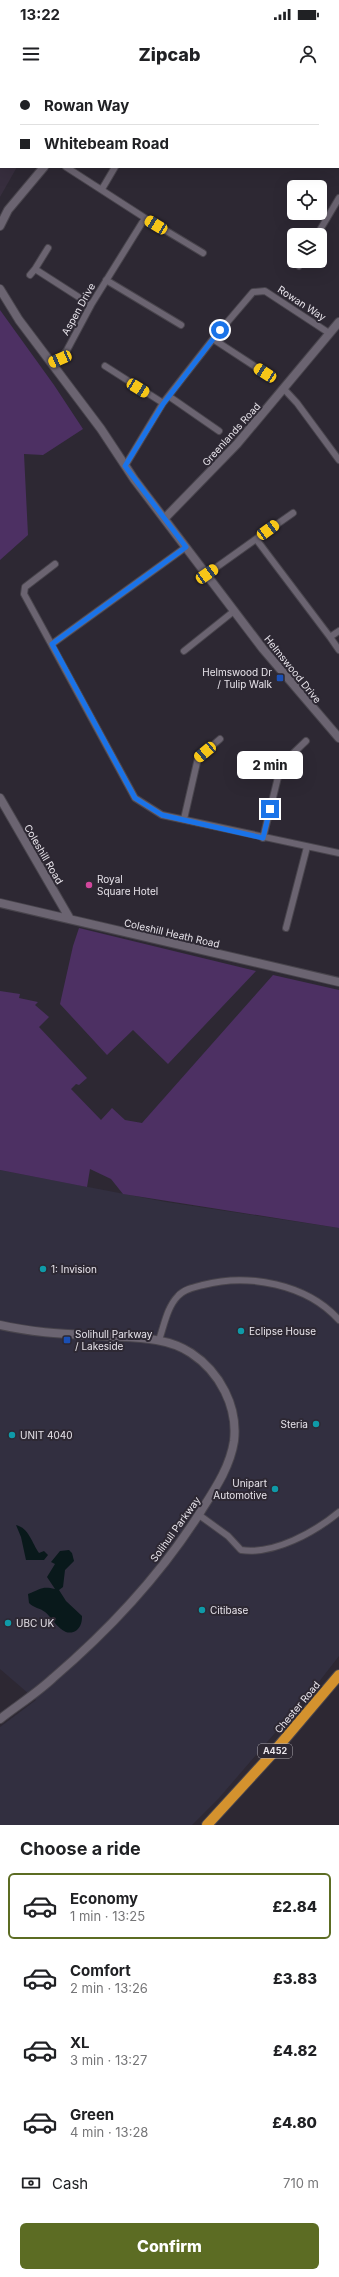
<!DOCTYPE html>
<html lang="en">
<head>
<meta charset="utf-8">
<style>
	:root { --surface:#fff; --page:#f6f6f6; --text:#202124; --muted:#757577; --line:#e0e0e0; --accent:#5c6c23 }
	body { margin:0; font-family:Inter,sans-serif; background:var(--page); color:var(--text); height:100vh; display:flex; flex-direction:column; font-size:15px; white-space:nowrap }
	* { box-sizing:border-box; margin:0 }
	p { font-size:13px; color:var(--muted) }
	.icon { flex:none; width:22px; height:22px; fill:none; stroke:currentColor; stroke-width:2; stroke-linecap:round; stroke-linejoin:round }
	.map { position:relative; height:1745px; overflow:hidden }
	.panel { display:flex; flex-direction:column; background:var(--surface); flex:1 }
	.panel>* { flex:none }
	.top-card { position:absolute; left:0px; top:0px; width:339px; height:88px; box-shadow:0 4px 16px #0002; display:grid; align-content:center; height:88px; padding:0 20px; background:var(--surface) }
	.fabs { position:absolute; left:287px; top:100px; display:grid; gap:8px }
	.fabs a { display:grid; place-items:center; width:40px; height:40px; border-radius:6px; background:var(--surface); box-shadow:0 4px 16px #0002; font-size:20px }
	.end { position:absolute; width:18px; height:18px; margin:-9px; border:5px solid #1a73e8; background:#fff; box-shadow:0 0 0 2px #fff }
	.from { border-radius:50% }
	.bubble { position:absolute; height:28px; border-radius:6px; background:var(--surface); box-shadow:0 4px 16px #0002; font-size:13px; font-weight:800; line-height:28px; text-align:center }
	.car { position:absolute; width:12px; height:24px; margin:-12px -6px; border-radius:5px; box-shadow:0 0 3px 1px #0007; background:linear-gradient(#f5c518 24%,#345 0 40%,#f5c518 0 76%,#345 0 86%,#f5c518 0) }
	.top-card b { display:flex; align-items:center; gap:14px; height:38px; font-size:15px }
	.top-card b+b { border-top:1px solid var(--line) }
	.top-card i { width:10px; height:10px; background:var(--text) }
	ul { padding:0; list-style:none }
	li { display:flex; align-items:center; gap:12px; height:66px; margin:0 8px 6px; padding:0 12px; border:2px solid transparent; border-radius:6px }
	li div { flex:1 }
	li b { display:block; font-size:15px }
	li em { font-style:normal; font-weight:800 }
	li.on { border-color:var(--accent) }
	li>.icon { width:36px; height:36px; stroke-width:1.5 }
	h2 { padding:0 20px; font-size:18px; line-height:48px }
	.pay { display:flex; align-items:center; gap:10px; height:44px; padding:0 20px; font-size:15px }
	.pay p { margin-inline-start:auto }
	.cta { display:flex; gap:8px; margin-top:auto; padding:8px 20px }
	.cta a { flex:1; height:46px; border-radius:6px; background:var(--accent); color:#fff; font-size:16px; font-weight:800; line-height:46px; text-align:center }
	.status { display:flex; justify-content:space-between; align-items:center; height:28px; padding:0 20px; background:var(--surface); direction:ltr }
	.status svg { height:11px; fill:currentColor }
	header { display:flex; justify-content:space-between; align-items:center; height:52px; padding:0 20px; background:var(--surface); font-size:18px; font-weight:800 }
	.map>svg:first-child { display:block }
	.commercial { fill:#322f40 }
	.medical { fill:#372e3e }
	.green { fill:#4d3063 }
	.water { fill:#09191b }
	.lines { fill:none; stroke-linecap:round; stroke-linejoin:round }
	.minor-casing { stroke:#48444c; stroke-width:8 }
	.tertiary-casing { stroke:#48444c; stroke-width:10 }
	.trunk-casing { stroke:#48444c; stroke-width:12 }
	.minor { stroke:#6b6471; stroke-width:6 }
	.tertiary { stroke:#6b6471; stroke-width:8 }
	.trunk { stroke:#d4922e; stroke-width:10 }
	.route { stroke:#1a73e8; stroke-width:5 }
	.transit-dot { fill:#1a4fb4; stroke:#2d2833; stroke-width:1.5 }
	.hotel-dot { fill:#d1479c; stroke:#2d2833; stroke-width:1.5 }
	.culture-dot { fill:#0f9aa8; stroke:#2d2833; stroke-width:1.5 }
	.labels { text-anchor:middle; stroke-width:4; stroke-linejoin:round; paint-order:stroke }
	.shield { fill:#2d2833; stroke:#b0acb4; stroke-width:1 }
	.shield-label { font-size:9px; font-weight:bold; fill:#e8e4eb }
	.street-label { font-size:10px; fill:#e8e4eb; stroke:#2d2833 }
	.poi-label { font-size:10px; fill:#e8e4eb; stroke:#2d2833; text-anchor:start }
</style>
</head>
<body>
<div class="status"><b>13:22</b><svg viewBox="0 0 49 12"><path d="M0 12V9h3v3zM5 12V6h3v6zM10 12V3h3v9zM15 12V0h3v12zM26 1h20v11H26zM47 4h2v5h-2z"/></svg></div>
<header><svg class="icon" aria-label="menu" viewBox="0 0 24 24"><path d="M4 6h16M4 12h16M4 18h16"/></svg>Zipcab<svg class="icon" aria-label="person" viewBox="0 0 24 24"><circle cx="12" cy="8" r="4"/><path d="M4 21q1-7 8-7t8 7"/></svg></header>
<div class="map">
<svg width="339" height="1745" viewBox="0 0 339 1745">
	<rect width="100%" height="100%" fill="#2d2833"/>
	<path class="commercial" d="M0,1090L166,1122L339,1148V1576L318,1603L219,1718L192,1745H0V1647L36,1620L0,1589Z"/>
	<path class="medical" d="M0,46L1,87H17L0,117Z"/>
	<path class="green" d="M0,230L54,305L83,349L43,375L24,374L28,455L0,480Z
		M79,848L256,891L168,984L133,950L107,975L60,924L73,866Z
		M273,895L339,910V1148L123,1114L111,1099L90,1089L87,1107L0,1090V911L20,914L19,918L38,922L35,925L49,937L39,947L87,998L79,1005L76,1004L71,1009L101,1040L112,1028L125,1040L142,1043Z"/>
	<path class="water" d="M16,1445C29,1448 32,1463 39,1473L44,1471L48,1475L44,1480H26L21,1457Z
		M69,1470L72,1473L74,1481L65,1490L63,1507L59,1510L66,1521L82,1536C82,1542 81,1546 77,1550C63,1560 53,1538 45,1532C40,1528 34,1528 29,1523L28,1514C41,1509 42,1506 55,1509L47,1497L55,1484L51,1482L60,1471Z"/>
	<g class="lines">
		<defs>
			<path id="minor" d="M12,0L14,1
				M178,0L180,1
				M29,1L30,0
				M277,1L278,0
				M66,87L145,138L203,173
				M102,109L115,87
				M317,155L339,118
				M299,186L302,181
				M35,189L48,168
				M30,195L35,189L91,225
				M106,200L181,245
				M213,259L265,293
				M51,283L60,279L67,270L91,225L145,138
				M105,286L163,323
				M284,309L297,323L339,380
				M170,317L219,351
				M125,386L163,323L213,259L253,212L265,211L329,253
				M256,459L293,433
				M55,484L25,507L24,514L135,718L162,735L339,773
				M207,494L256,459L330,557L339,551
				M330,557L339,570
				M52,564L186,467
				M184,571L234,531
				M184,739L198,678L220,659
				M263,758L281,685L306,661
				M286,848L307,767
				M159,1260C164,1246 167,1227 178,1216C184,1209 195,1207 203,1205C248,1193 307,1204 339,1240
				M199,1435L228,1456L241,1470C274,1475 315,1452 339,1432"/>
			<path id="tertiary" d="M108,1L109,0
				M0,146L8,130L44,87
				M0,209L19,240L101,349L134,399L263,569L339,658
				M165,438L237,364L339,242
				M0,718L70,839
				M0,823L339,902
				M0,1245C34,1253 68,1254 103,1256C132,1258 166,1256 191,1273C220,1292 238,1327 234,1361C230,1387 215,1409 201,1431C162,1493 109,1550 53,1598C37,1613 18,1625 0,1639"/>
			<path id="trunk" d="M207,1745L272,1674L339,1595"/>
		</defs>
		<use href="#minor" class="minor-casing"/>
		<use href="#tertiary" class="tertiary-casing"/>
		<use href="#trunk" class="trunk-casing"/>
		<use href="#minor" class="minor"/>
		<use href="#tertiary" class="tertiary"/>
		<use href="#trunk" class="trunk"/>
	</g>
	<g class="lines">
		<path class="route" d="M220,250L163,324L125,386L186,467L52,564L135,718L162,735L263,758L270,729"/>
	</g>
	<g class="transit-dot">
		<rect x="276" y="594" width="8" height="8" rx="2"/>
		<rect x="63" y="1256" width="8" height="8" rx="2"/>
	</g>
	<circle class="hotel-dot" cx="89" cy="805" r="4"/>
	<g class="culture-dot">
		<circle cx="43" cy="1189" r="4"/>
		<circle cx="241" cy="1251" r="4"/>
		<circle cx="316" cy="1344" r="4"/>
		<circle cx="12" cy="1355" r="4"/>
		<circle cx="275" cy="1409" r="4"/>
		<circle cx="202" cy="1530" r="4"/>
		<circle cx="8" cy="1543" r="4"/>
	</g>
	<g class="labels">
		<rect class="shield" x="258" y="1664" width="34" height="14" rx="3"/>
		<g class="shield-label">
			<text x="275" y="1674">A452</text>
		</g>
		<g class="street-label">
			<text transform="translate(302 223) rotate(33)" y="4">Rowan Way</text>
			<text transform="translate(78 229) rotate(-61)" y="4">Aspen Drive</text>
			<text transform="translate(231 354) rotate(-48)" y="4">Greenlands Road</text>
			<text transform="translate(293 589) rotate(51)" y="4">Helmswood Drive</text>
			<text transform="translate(44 774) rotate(60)" y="4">Coleshill Road</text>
			<text transform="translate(172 853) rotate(13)" y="4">Coleshill Heath Road</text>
			<text transform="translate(175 1449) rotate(-54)" y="4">Solihull Parkway</text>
			<text transform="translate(297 1627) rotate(-50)" y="4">Chester Road</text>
		</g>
		<g class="poi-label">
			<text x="272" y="596" text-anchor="end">Helmswood Dr<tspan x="272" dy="12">/ Tulip Walk</tspan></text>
			<text x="97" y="803">Royal<tspan x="97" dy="12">Square Hotel</tspan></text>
			<text x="51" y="1193">1: Invision</text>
			<text x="249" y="1255">Eclipse House</text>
			<text x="75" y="1258">Solihull Parkway<tspan x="75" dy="12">/ Lakeside</tspan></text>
			<text x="308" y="1348" text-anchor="end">Steria</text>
			<text x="20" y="1359">UNIT 4040</text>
			<text x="267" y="1407" text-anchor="end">Unipart<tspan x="267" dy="12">Automotive</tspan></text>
			<text x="210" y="1534">Citibase</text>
			<text x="16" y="1547">UBC UK</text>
		</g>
	</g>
</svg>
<div class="fabs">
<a><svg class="icon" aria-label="locate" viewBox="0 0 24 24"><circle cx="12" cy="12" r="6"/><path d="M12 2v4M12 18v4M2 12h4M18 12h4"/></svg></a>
<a><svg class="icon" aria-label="layers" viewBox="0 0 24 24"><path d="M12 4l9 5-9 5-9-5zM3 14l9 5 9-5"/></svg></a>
</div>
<i class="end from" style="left:220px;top:250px"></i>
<i class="end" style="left:270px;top:729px"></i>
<div class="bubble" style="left:237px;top:671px;width:66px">2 min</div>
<i class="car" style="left:156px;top:145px;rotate:301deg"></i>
<i class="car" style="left:60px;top:279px;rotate:247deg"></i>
<i class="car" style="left:265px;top:293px;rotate:303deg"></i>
<i class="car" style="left:138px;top:308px;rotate:122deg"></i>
<i class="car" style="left:268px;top:450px;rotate:54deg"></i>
<i class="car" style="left:207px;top:494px;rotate:55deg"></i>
<i class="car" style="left:205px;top:672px;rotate:230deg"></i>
<div class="top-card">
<b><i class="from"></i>Rowan Way</b>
<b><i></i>Whitebeam Road</b>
</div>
</div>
<section class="panel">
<h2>Choose a ride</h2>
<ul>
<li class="on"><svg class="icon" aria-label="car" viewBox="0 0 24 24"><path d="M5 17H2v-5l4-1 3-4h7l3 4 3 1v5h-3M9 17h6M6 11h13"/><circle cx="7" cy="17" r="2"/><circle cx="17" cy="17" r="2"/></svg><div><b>Economy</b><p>1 min · 13:25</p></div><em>£2.84</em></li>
<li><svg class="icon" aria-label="car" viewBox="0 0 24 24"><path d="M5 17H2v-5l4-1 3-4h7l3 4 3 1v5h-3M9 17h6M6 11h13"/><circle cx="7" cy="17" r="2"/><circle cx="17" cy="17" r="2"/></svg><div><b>Comfort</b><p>2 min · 13:26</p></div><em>£3.83</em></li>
<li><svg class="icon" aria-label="car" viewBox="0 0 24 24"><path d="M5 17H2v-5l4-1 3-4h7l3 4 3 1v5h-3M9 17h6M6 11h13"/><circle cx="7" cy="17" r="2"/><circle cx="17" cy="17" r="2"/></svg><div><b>XL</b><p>3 min · 13:27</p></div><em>£4.82</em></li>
<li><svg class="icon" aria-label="car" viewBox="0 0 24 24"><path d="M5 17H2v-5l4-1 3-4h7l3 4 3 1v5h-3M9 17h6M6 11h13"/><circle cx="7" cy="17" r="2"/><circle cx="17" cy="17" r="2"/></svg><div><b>Green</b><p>4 min · 13:28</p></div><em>£4.80</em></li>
</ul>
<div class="pay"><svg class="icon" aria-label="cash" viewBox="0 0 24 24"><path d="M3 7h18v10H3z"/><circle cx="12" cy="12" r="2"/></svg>Cash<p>710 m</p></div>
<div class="cta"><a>Confirm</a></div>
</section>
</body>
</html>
